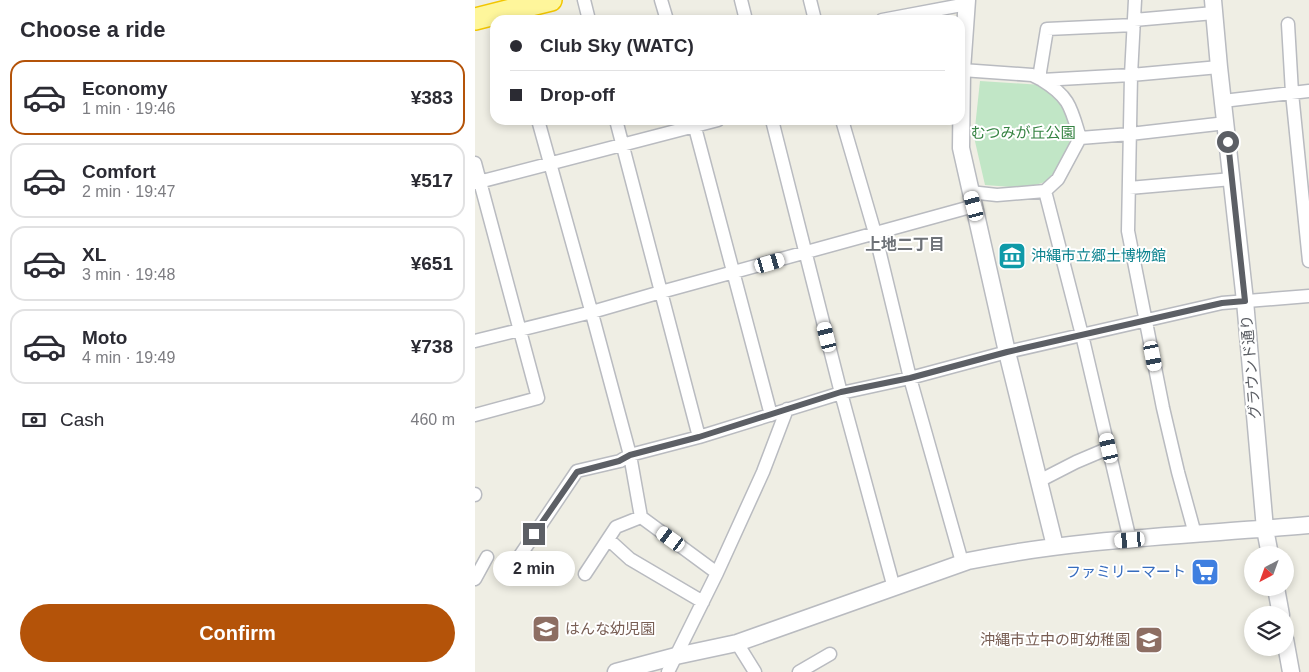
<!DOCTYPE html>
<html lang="en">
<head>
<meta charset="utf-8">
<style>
	:root { --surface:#fff; --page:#f2f2f3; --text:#2b2b33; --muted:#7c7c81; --line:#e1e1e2; --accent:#b45309 }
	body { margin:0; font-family:Helvetica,"Noto Sans JP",sans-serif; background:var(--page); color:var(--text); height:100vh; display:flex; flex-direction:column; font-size:19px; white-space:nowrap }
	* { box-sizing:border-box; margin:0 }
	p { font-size:16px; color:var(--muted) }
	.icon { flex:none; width:28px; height:28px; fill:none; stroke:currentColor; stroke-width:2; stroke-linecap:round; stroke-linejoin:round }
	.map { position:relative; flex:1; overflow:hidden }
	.drawer { display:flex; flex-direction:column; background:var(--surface); width:475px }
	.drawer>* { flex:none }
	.banner { position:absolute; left:15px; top:15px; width:475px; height:110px; border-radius:15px; box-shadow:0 2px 8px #0003; display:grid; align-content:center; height:110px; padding:0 20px; background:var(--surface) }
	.needle { width:32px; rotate:221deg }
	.tools { position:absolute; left:769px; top:546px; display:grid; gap:10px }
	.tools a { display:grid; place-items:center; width:50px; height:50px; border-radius:50%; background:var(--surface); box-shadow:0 2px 8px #0003; font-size:25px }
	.end { position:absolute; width:22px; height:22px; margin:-11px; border:6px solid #5c5f65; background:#fff; box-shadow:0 0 0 2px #fff }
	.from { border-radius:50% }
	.bubble { position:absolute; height:35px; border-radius:18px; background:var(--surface); box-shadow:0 2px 8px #0003; font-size:16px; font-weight:800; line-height:35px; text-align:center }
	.car { position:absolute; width:15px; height:30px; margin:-15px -8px; border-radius:6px; box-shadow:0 0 4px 1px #0007; background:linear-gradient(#fff 24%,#345 0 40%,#fff 0 76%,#345 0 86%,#fff 0) }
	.banner b { display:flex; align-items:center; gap:18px; height:48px; font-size:19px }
	.banner b+b { border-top:1px solid var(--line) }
	.banner i { width:12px; height:12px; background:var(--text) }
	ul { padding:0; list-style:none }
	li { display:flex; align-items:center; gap:15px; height:75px; margin:0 10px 8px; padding:0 10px; border:2px solid var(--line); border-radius:15px }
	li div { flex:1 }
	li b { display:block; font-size:19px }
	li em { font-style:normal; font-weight:800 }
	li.selected { border-color:var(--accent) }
	li>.icon { width:45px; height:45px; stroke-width:1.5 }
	h2 { padding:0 20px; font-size:22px; line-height:60px }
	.pay { display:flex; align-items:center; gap:12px; height:55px; padding:0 20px; font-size:19px }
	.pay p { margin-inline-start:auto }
	.button { display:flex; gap:10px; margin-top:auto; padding:10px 20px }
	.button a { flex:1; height:58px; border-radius:30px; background:var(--accent); color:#fff; font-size:20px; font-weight:800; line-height:58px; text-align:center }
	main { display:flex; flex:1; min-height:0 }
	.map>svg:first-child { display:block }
	.green { fill:#c1e6c6 }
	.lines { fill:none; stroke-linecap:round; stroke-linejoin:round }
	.minor-casing { stroke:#b9bbc0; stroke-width:15 }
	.tertiary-casing { stroke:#b9bbc0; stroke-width:19 }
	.trunk-casing { stroke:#f2c601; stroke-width:24 }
	.minor { stroke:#fff; stroke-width:12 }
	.tertiary { stroke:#fff; stroke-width:16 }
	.trunk { stroke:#fef69b; stroke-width:21 }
	.route { stroke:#5c5f65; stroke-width:6 }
	.labels { text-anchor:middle; stroke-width:4; stroke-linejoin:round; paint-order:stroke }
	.park-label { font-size:15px; fill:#358342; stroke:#fff }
	.culture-label { font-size:15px; fill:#0d838f; stroke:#fff; text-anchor:start }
	.street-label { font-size:15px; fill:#5c5f65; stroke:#fff }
	.shop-label { font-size:15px; fill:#366cbe; stroke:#fff; text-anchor:end }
	.education-label { font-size:15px; fill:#785e54; stroke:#fff; text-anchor:start }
	.neighbourhood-label { font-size:16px; font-weight:bold; fill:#6d7177; stroke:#fff }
</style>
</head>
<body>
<main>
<section class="drawer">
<h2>Choose a ride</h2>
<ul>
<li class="selected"><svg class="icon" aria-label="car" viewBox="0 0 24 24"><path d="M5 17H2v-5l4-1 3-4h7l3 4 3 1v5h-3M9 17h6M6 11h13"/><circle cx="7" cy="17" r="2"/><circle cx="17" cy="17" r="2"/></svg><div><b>Economy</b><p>1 min · 19:46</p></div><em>¥383</em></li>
<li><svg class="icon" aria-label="car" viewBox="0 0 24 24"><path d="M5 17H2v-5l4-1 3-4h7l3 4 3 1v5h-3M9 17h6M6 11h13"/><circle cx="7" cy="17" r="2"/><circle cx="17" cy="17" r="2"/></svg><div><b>Comfort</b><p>2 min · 19:47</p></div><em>¥517</em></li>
<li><svg class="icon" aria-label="car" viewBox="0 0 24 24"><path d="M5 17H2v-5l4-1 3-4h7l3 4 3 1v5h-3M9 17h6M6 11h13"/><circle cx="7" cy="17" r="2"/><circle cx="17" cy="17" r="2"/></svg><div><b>XL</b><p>3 min · 19:48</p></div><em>¥651</em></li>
<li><svg class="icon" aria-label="car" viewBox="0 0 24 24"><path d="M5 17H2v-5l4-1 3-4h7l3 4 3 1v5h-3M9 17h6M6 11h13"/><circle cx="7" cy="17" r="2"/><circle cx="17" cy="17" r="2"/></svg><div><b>Moto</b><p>4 min · 19:49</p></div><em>¥738</em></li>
</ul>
<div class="pay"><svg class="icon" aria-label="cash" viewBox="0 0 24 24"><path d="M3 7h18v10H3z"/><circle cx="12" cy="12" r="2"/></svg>Cash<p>460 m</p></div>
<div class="button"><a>Confirm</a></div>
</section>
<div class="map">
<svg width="834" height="672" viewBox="0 0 834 672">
	<rect width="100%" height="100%" fill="#efeee4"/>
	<path class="green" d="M505,81L567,85L579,93L588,105L597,128L593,149L581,172L570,182L550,188L510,185L499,137Z"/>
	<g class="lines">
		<defs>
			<path id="minor" d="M109,0L114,20
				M186,0L192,20
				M266,0L271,20
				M335,0L340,20
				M660,0L656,75L653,231L688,408L703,472L720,534
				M407,20L492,4
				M659,20L739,13
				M813,24L817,93L834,261
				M485,71L487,70L557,75L567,80L656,75L744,67
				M564,78L572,29L659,25
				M567,80C595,97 596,108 605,138L655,134L751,123
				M748,101L834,91
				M63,120L119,321L155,455L166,517L242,573
				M141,120L224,437
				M218,120L296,415
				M297,120L366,393L419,588
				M367,120L400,233L435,378L487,562
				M605,138L583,179L570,191L607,335L655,540
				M0,163L63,398L0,415
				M0,183L243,120
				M654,188L757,179
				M495,192L522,195L570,191
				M0,341L117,312L186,292L499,206
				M564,481L601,462L634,448
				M0,494V495
				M133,539L155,559L228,602
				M38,566L102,471L145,461L155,455L224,437L366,393L435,378L532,352L747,303L834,296
				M110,574L141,527L166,517
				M0,579L12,557
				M262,643L280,672
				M193,672L242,573L288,472L312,409
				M324,672L355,654"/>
			<path id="tertiary" d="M492,0L487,70L486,148L532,352L580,546
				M738,0L744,67L770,301L790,529L795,555
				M801,588L806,615
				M810,639L816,672
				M141,672L201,656L262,643L493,561C605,538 721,535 834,525"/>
			<path id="trunk" d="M0,19L76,0"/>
		</defs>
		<use href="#minor" class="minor-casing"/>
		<use href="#tertiary" class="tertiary-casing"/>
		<use href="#trunk" class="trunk-casing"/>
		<use href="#minor" class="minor"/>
		<use href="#tertiary" class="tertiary"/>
		<use href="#trunk" class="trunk"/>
	</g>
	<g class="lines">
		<path class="route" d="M59,534L102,472L144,461L155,455L224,437L366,392L435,378L532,352L747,303L770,301L753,142"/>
	</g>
	<defs>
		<symbol id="museum-square" viewBox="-11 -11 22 22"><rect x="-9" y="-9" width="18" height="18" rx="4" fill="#0f9aa8" stroke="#fff"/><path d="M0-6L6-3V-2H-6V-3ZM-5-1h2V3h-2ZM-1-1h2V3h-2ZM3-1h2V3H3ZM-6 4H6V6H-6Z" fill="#fff"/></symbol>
		<symbol id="supermarket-square" viewBox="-11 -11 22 22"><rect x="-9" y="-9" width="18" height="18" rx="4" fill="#3f7fe0" stroke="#fff"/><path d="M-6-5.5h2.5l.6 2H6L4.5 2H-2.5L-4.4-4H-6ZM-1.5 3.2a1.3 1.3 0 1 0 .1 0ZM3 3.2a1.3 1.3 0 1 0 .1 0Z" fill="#fff"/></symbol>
		<symbol id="school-square" viewBox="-11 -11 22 22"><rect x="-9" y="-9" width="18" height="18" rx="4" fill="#8d6e63" stroke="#fff"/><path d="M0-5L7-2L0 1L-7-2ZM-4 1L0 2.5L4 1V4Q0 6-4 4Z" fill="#fff"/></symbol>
	</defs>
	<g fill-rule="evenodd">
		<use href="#museum-square" x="521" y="240" width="32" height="32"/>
		<use href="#supermarket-square" x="714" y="556" width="32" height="32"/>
		<use href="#school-square" x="55" y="613" width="32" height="32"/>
		<use href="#school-square" x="658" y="624" width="32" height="32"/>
	</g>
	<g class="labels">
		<g class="park-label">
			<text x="548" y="138">むつみが丘公園</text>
		</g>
		<g class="culture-label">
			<text x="556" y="261">沖縄市立郷土博物館</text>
		</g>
		<g class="street-label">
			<text transform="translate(776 367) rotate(-95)" y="5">グラウンド通り</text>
		</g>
		<g class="shop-label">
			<text x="711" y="577">ファミリーマート</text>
		</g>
		<g class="education-label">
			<text x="90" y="634">はんな幼児園</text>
			<text x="655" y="645" text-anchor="end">沖縄市立中の町幼稚園</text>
		</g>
		<g class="neighbourhood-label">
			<text x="430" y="250">上地二丁目</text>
		</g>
	</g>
</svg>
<div class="tools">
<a><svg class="needle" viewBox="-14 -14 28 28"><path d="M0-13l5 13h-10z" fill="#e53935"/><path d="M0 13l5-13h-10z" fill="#7c7c81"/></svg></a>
<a><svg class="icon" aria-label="layers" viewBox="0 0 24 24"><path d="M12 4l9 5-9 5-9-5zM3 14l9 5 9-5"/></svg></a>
</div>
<i class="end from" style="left:753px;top:142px"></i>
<i class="end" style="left:59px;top:534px"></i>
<div class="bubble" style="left:18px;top:551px;width:82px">2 min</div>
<i class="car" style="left:499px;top:206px;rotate:345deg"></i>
<i class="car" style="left:295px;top:263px;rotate:74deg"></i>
<i class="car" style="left:352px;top:337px;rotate:346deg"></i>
<i class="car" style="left:678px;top:356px;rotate:169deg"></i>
<i class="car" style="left:634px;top:448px;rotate:347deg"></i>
<i class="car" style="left:196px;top:539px;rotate:306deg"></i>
<i class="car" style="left:655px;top:540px;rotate:265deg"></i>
<div class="banner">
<b><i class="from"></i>Club Sky (WATC)</b>
<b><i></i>Drop-off</b>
</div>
</div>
</main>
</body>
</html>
